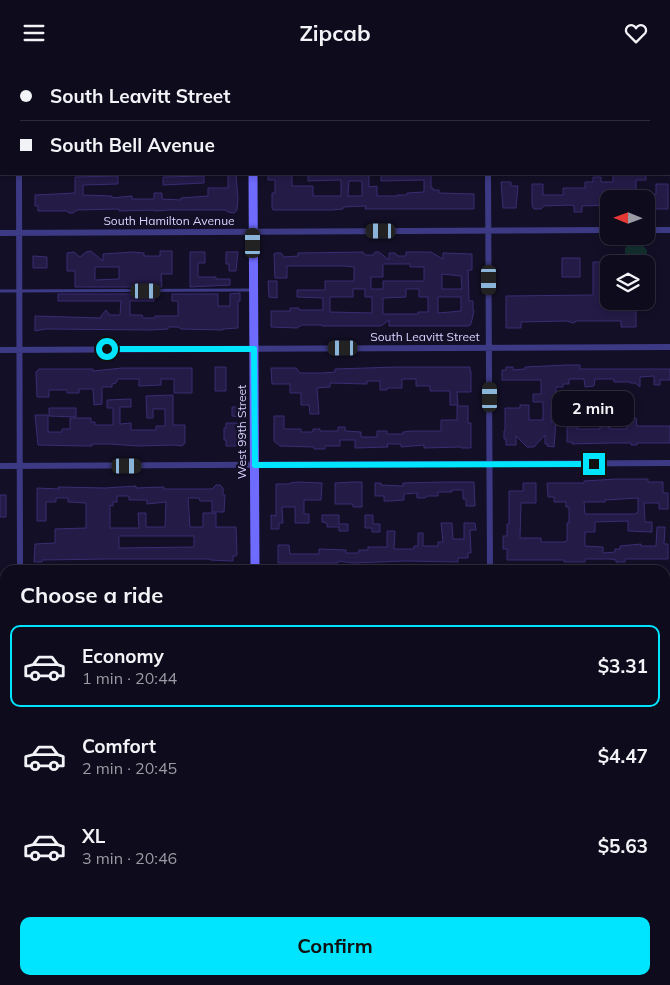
<!DOCTYPE html>
<html lang="en">
<head>
<meta charset="utf-8">
<style>
	:root { --surface:#0e0b1c; --page:#171425; --text:#f1f3f6; --muted:#9b9ba3; --line:#2e2b3b; --accent:#00e5ff }
	body { margin:0; font-family:Mulish,sans-serif; background:var(--page); color:var(--text); height:100vh; display:flex; flex-direction:column; font-size:19px; white-space:nowrap }
	* { box-sizing:border-box; margin:0 }
	p { font-size:16px; color:var(--muted) }
	.icon { flex:none; width:28px; height:28px; fill:none; stroke:currentColor; stroke-width:2; stroke-linecap:round; stroke-linejoin:round }
	.map { position:relative; flex:1; overflow:hidden }
	.side { position:absolute; left:0px; top:500px; width:670px; height:420px; display:flex; flex-direction:column; background:var(--surface); border-radius:15px 15px 0 0; box-shadow:0 2px 8px #0003,0 0 0 1px var(--line) }
	.side>* { flex:none }
	.hud { position:absolute; left:0px; top:0px; width:670px; height:110px; box-shadow:0 2px 8px #0003,0 0 0 1px var(--line); display:grid; align-content:center; height:110px; padding:0 20px; background:var(--surface) }
	.needle { width:32px; rotate:271deg }
	.fabs { position:absolute; left:600px; top:125px; display:grid; gap:10px }
	.fabs a { display:grid; place-items:center; width:55px; height:55px; border-radius:10px; background:var(--surface); box-shadow:0 2px 8px #0003,0 0 0 1px var(--line); font-size:25px }
	.end { position:absolute; width:22px; height:22px; margin:-11px; border:6px solid #00e5ff; background:#111; box-shadow:0 0 0 2px #111 }
	.from { border-radius:50% }
	.bubble { position:absolute; height:35px; border-radius:10px; background:var(--surface); box-shadow:0 2px 8px #0003,0 0 0 1px var(--line); font-size:16px; font-weight:700; line-height:35px; text-align:center }
	.car { position:absolute; width:15px; height:30px; margin:-15px -8px; border-radius:6px; box-shadow:0 0 4px 1px #0007; background:linear-gradient(#222 24%,#8ab4d8 0 40%,#222 0 76%,#8ab4d8 0 86%,#222 0) }
	.hud b { display:flex; align-items:center; gap:18px; height:48px; font-size:19px }
	.hud b+b { border-top:1px solid var(--line) }
	.hud i { width:12px; height:12px; background:var(--text) }
	ul { padding:0; list-style:none }
	li { display:flex; align-items:center; gap:15px; height:82px; margin:0 10px 8px; padding:0 10px; border:2px solid transparent; border-radius:10px }
	li div { flex:1 }
	li b { display:block; font-size:19px }
	li em { font-style:normal; font-weight:700 }
	li.current { border-color:var(--accent) }
	li>.icon { width:45px; height:45px; stroke-width:1.5 }
	h2 { padding:0 20px; font-size:22px; line-height:60px }
	.button { display:flex; gap:10px; margin-top:auto; padding:10px 20px }
	.button a { flex:1; height:58px; border-radius:10px; background:var(--accent); color:#111; font-size:20px; font-weight:700; line-height:58px; text-align:center }
	header { display:flex; justify-content:space-between; align-items:center; height:65px; padding:0 20px; background:var(--surface); font-size:22px; font-weight:700 }
	.map>svg:first-child { display:block }
	.green { fill:#12302f }
	.building { fill:#241b47; stroke:#3b2d73; fill-rule:evenodd }
	.lines { fill:none; stroke-linecap:round; stroke-linejoin:round }
	.lane { stroke:#3d3a85; stroke-width:3 }
	.street { stroke:#3d3a85; stroke-width:6 }
	.secondary { stroke:#6f6bff; stroke-width:9 }
	.route { stroke:#00e5ff; stroke-width:6 }
	.labels { text-anchor:middle; stroke-width:4.5; stroke-linejoin:round; paint-order:stroke }
	.street-label { font-size:12px; fill:#d9d4ff; stroke:#130f26 }
</style>
</head>
<body>
<header><svg class="icon" aria-label="menu" viewBox="0 0 24 24"><path d="M4 6h16M4 12h16M4 18h16"/></svg>Zipcab<svg class="icon" aria-label="heart" viewBox="0 0 24 24"><path d="M12 20l-8-8c-3-5 5-10 8-4 3-6 11-1 8 4z"/></svg></header>
<div class="map">
<svg width="670" height="920" viewBox="0 0 670 920">
	<rect width="100%" height="100%" fill="#130f26"/>
	<path class="green" d="M627,181H643L647,185V190L644,193H629L625,188V183Z"/>
	<path class="building" d="M268,109H292V121H313V131H341V115L308,116V109H369V122L377,121V131H397V130H407V128L424,127V115L381,116V109H431V123H433V125H439V128L474,129V144H365L366,141L343,142V144L332,145H273L272,143V128H275V115H268ZM349,116H362V131H348Z
		M613,109H646V115H636V134H609V140L582,141V147H574V141L571,140L544,141L541,144H534L532,141V119H543V130H563V123H585V117H593V112H601V117H613Z
		M236,110L238,133L237,145L234,148L228,147L225,145H170L154,146V145L119,146V144L77,145L73,148H69L67,146H38V141H35V130L75,128V112L118,111V119L83,120V130L112,131V133L132,131V134H154V128H162V134L181,135V133L208,131V123H228V111Z
		M204,111V118L163,120V112Z
		M501,117H511V121H518L516,143H503Z
		M656,119H668V144H646V129H656Z
		M91,186L103,196V189L133,187L144,188V191H160V186H172V209H161L162,222H75V206H67V188L74,187L80,192L86,187ZM95,202H119V214L95,215Z
		M190,187H205V198H198V212H216V214H230V220L190,222Z
		M226,187H238L236,206H229V199H226Z
		M363,187L365,190H373L375,187H379L389,195V188H395L398,191H406V187H431L443,194V188L472,189V205H468L469,236H473V245L474,246L471,259L469,261H389V255L381,261H322V260H302L297,263L271,262V246H290V243H299V245H323V233L297,232V225H325V216H354V202L344,201H287V213H275L274,189L276,188H281L284,192L298,191V188ZM383,199H410V202H424V216H383V224H371V212H383ZM442,209L461,211L462,224H442ZM353,224H365V232H372V248L330,247V232H353ZM406,224H419V232H428V247H418V249H383V233L406,232ZM438,232H461V246L438,248Z
		M33,191L47,192V203H33Z
		M562,193H580V212H562Z
		M593,197H609V236H636V262H621V256H576L574,258L566,256L521,257V263H506V231L593,230Z
		M268,216H277V233L269,232Z
		M240,228V236H238V263L223,264V265L181,264L178,262H168V264L152,265L45,264L35,266V251L101,253V251L106,245L110,250H120L121,236H58V229H154V236H130V250H142L143,253H155V251H178V236H172V229H218V241H230V229Z
		M566,300H580V304H670V315H660V320H654V311L640,312V322L635,318H630V317H614V314H595L594,321L585,322L584,314H569V319H563V322H556V342L551,341V357H556L554,382L547,381L548,379H545V370L534,382H527L516,371V380H506V374H504V366H505V343H520V340H529V355H543V337H533V329H541V315H502V305H506V302H513V305L525,304V302Z
		M215,302H226V326H215Z
		M397,302H470V306H471V327H457L458,340H450V326H430V321H416V314H402V323H387V325H380V316H367V319L330,318V322L317,323L319,349H310L309,340H301V328H290V319H272L271,303H296L300,308H322L335,307V304Z
		M122,303H192V328H174V314H161V320L139,321V314H118L116,318L112,319V322H102V339L94,340L93,324H79V328H67V325H49V332H37L36,307L39,304H93V306Z
		M173,330V360H185V378L182,381L175,380L138,381L110,379H92V381H84L38,380L35,350H48V367H62V364H70V353H91V357H95V360H113V343H107V335L131,334V342H120V359L131,358V365H156V361H165V344H153V353H147L146,331Z
		M616,331H626V348L608,349V362H610V364H627V353H636L637,361H670V378H637V380H631V378H610L572,379V377H567V361H578L577,364H600V350H591V342H596V332H604V341H616Z
		M457,341H468V358H471V383H461V382L424,383V380L401,382V379H387L388,382L355,383V375H340V381H325V384H314V382L280,381L274,376V351H284V364H301V367H313V364H320V366H338V362H345V366L361,367V372H377V366H387V369H403V367L411,366H441V355H457Z
		M232,342H242V352L232,351Z
		M49,343H76V352L49,351Z
		M226,358H237V381H226V375H224V363H226Z
		M617,414H648V417H663V428H668V444H659V438H644L645,457H652V467L628,466V456L595,457V467H585V481L603,482V488L615,487V484H620V481L641,479V481H656L657,462H665L664,479H668V494H625V497H616V495L610,494H585V497H564V495H507V484H503V471H507V459H509V426H523V418H536V438H521L520,473H541V477H564L567,476V458H569V442H566V437H554V432H548L547,418H584V416ZM638,433V447L635,449H585L584,437H605V435Z
		M297,417L322,418L321,435H304V449H309V458H295V442H282L283,458H279V464H271V450L276,451V419H290V418Z
		M353,417H362V442H353V439H335V418Z
		M444,417H474L475,441H466V434H463V425H452V427H438V431H428L425,433H417V428L404,429V435L391,436H384V431H375V418H381V420L403,421V418Z
		M216,420H220L223,423V430H225L224,447H212V436H200L199,433H188L190,462H203V448H216V462H236L237,489L236,491H233V496L210,495V494H107L42,495V497H34L35,479L55,478V464L86,463V438L68,437V433H56V437H46V456H37V423L59,424L58,422L105,423L136,421V423L164,422V424H212ZM117,431H129V435H147V439L166,437L165,462H146V448H138L139,463H110V440L113,441V437H117ZM119,471H194V482L119,483Z
		M0,430H6V452H0Z
		M322,450H339V459H348V466H339V462H327V458L322,457Z
		M365,450H373V459H380V467H372V463H365Z
		M441,458H452L453,474H464V458H475L476,465H470L471,488H468V493H458V497L406,496L353,498L338,496V498H278V480H289L290,489H319V484L346,485V488H358L359,485H368V482H387V466H395L394,484H414V481H418V468H423V481H438V477H443Z"/>
	<g class="lines">
		<path class="lane" d="M0,109H61
			M0,226L253,225
			M665,574H670
			M0,577H5
			M665,691H670
			M5,705H2V726H5
			M665,814H670"/>
		<path class="street" d="M19,0V1
			M488,0V1
			M669,48H670
			M0,51H1
			M19,109L20,505
			M488,109L490,505
			M646,165H670
			M0,168L609,165
			M0,285L670,282
			M0,401L670,398
			M665,515H670
			M0,518H5
			M665,633H670
			M0,636H5
			M665,873H670
			M24,915V920
			M481,920V915"/>
		<path class="secondary" d="M253,0V1
			M253,109L255,505
			M665,748H670
			M0,752H5
			M252,920V915"/>
	</g>
	<g class="lines">
		<path class="route" d="M107,284H254L255,400L594,399"/>
	</g>
	<g class="labels">
		<g class="street-label">
			<text x="169" y="160">South Hamilton Avenue</text>
			<text x="425" y="276">South Leavitt Street</text>
			<text transform="translate(242 367) rotate(-90)" y="4">West 99th Street</text>
		</g>
	</g>
</svg>
<div class="fabs">
<a><svg class="needle" viewBox="-14 -14 28 28"><path d="M0-13l5 13h-10z" fill="#e53935"/><path d="M0 13l5-13h-10z" fill="#9b9ba3"/></svg></a>
<a><svg class="icon" aria-label="layers" viewBox="0 0 24 24"><path d="M12 4l9 5-9 5-9-5zM3 14l9 5 9-5"/></svg></a>
</div>
<i class="end from" style="left:107px;top:284px"></i>
<i class="end" style="left:594px;top:399px"></i>
<div class="bubble" style="left:552px;top:326px;width:82px">2 min</div>
<i class="car" style="left:381px;top:166px;rotate:270deg"></i>
<i class="car" style="left:253px;top:178px;rotate:0deg"></i>
<i class="car" style="left:489px;top:215px;rotate:180deg"></i>
<i class="car" style="left:146px;top:226px;rotate:90deg"></i>
<i class="car" style="left:343px;top:283px;rotate:270deg"></i>
<i class="car" style="left:490px;top:332px;rotate:0deg"></i>
<i class="car" style="left:127px;top:401px;rotate:90deg"></i>
<div class="hud">
<b><i class="from"></i>South Leavitt Street</b>
<b><i></i>South Bell Avenue</b>
</div>
<section class="side">
<h2>Choose a ride</h2>
<ul>
<li class="current"><svg class="icon" aria-label="car" viewBox="0 0 24 24"><path d="M5 17H2v-5l4-1 3-4h7l3 4 3 1v5h-3M9 17h6M6 11h13"/><circle cx="7" cy="17" r="2"/><circle cx="17" cy="17" r="2"/></svg><div><b>Economy</b><p>1 min · 20:44</p></div><em>$3.31</em></li>
<li><svg class="icon" aria-label="car" viewBox="0 0 24 24"><path d="M5 17H2v-5l4-1 3-4h7l3 4 3 1v5h-3M9 17h6M6 11h13"/><circle cx="7" cy="17" r="2"/><circle cx="17" cy="17" r="2"/></svg><div><b>Comfort</b><p>2 min · 20:45</p></div><em>$4.47</em></li>
<li><svg class="icon" aria-label="car" viewBox="0 0 24 24"><path d="M5 17H2v-5l4-1 3-4h7l3 4 3 1v5h-3M9 17h6M6 11h13"/><circle cx="7" cy="17" r="2"/><circle cx="17" cy="17" r="2"/></svg><div><b>XL</b><p>3 min · 20:46</p></div><em>$5.63</em></li>
</ul>
<div class="button"><a>Confirm</a></div>
</section>
</div>
</body>
</html>
